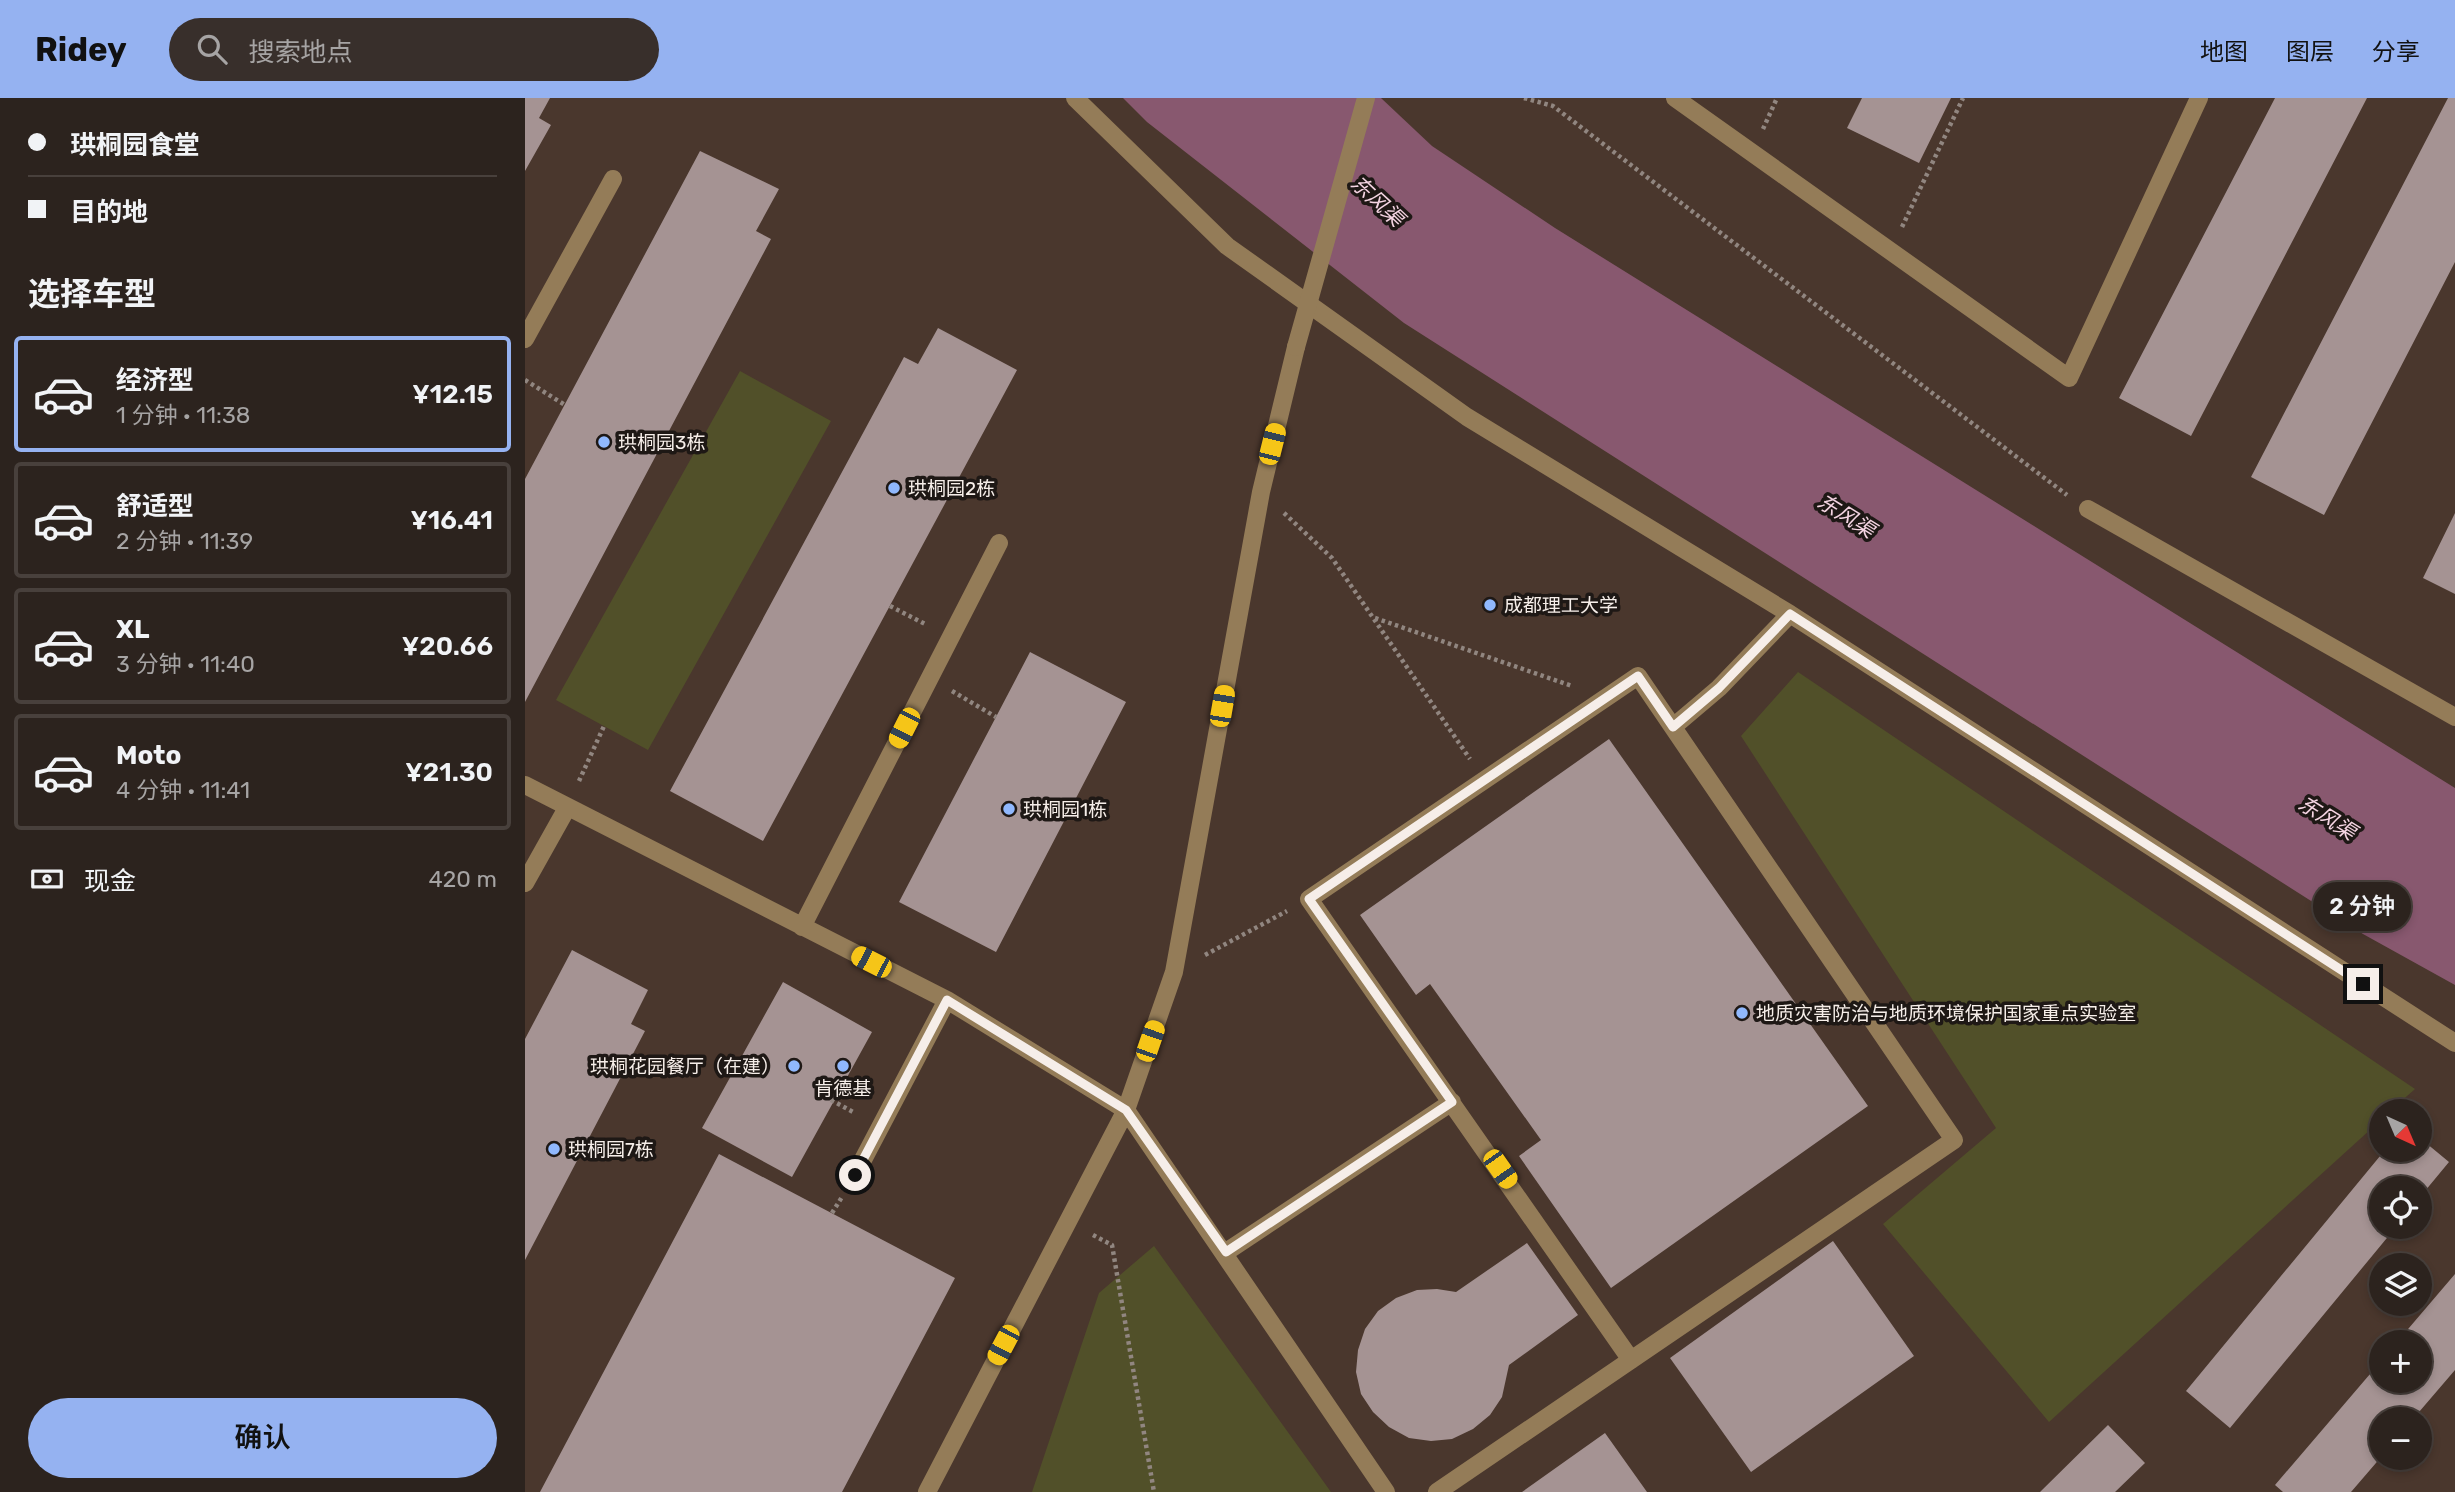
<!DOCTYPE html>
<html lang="zh">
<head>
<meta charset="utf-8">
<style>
	:root { --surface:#2c231e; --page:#382f2b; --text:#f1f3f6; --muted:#a6a4a4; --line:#48403c; --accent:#95b2f1 }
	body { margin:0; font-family:Rubik,"Noto Sans SC",sans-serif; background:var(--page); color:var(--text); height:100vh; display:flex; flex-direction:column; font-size:26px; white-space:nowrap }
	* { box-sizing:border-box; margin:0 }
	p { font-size:23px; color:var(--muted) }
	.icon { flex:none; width:38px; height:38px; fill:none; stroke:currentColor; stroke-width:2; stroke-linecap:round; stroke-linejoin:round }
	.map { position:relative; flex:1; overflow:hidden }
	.drawer { display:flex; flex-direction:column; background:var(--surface); width:525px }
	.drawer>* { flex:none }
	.hud { display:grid; align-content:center; height:154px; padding:0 28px; background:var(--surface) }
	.needle { width:46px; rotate:136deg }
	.controls { position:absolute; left:1844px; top:1001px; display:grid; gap:14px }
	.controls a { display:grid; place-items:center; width:63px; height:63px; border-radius:50%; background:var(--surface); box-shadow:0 4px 10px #0003,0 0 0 2px var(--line); font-size:35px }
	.end { position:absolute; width:32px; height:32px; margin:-16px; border:9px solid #f6eee9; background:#111; box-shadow:0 0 0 4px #111 }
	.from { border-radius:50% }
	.bubble { position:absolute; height:49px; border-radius:24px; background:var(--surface); box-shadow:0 4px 10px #0003,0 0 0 2px var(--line); font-size:23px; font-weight:600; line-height:49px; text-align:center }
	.car { position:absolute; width:21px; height:42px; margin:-21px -10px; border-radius:9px; box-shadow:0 0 5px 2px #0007; background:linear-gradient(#f5c518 24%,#345 0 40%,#f5c518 0 76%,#345 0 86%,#f5c518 0) }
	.hud b { display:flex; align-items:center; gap:24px; height:66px; font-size:26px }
	.hud b+b { border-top:2px solid var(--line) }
	.hud i { width:18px; height:18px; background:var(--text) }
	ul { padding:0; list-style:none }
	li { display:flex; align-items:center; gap:21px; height:116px; margin:0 14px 10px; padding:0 14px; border:4px solid var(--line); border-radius:7px }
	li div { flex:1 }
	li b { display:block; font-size:26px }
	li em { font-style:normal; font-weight:600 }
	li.current { border-color:var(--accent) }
	li>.icon { width:63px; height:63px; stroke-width:1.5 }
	h2 { padding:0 28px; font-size:32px; line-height:84px }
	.pay { display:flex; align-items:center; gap:18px; height:77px; padding:0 28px; font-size:26px }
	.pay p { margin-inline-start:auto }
	.primary-button { display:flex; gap:14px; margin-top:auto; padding:14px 28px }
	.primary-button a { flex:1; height:80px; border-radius:42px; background:var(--accent); color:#111; font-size:28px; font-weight:600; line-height:80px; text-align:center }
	header { display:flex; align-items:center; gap:42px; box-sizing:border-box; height:98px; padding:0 35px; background:var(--accent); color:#111 }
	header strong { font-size:33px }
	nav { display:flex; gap:38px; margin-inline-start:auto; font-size:24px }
	.search { width:490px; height:63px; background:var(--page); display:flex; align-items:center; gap:18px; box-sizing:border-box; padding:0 24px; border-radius:38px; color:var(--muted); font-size:26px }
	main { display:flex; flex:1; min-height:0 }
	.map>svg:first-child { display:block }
	.built { fill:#4a372d; fill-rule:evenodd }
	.green { fill:#515029 }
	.water { fill:#88586f }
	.building { fill:#a59393 }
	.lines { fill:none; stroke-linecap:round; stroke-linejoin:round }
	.path { stroke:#918680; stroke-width:4.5; stroke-dasharray:3.5 3.5; stroke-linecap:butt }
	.minor { stroke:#947c58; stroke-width:18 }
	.minor-bridge { stroke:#947c58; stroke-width:18 }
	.route { stroke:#f6eee9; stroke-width:9 }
	.poi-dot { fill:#90b8fd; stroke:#1e1815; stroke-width:2.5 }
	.labels { text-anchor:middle; stroke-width:7; stroke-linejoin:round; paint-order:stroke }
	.poi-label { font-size:19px; fill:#f6eee9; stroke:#1e1815; text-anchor:start }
	.water-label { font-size:21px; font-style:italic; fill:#f5d5e3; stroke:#1e1815 }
</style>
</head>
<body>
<header>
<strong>Ridey</strong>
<div class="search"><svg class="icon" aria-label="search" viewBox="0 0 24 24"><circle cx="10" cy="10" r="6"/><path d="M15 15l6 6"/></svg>搜索地点</div>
<nav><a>地图</a><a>图层</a><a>分享</a></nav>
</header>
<main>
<section class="drawer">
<div class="hud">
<b><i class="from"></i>珙桐园食堂</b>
<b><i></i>目的地</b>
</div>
<h2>选择车型</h2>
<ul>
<li class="current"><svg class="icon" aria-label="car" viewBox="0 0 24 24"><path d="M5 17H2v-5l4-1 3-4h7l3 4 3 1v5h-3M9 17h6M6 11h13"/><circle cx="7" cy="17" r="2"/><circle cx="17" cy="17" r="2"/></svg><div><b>经济型</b><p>1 分钟 · 11:38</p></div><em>¥12.15</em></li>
<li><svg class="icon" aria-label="car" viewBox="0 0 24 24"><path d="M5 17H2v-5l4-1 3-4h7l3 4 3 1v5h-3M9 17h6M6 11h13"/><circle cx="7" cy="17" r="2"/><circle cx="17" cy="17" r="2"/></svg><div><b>舒适型</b><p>2 分钟 · 11:39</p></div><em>¥16.41</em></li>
<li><svg class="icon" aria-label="car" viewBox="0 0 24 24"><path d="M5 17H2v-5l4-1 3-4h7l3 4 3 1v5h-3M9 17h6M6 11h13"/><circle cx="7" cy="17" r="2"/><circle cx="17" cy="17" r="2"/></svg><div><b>XL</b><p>3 分钟 · 11:40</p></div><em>¥20.66</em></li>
<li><svg class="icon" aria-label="car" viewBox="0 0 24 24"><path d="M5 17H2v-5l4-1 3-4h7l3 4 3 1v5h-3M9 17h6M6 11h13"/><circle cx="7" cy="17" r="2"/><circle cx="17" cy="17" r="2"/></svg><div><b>Moto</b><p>4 分钟 · 11:41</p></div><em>¥21.30</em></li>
</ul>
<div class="pay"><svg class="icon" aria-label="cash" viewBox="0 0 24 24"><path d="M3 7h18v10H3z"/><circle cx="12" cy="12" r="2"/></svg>现金<p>420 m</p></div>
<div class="primary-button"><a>确认</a></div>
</section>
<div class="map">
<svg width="1930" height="1394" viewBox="0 0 1930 1394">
	<rect width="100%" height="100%" fill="#3b2f28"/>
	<path class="built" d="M0,0H1930V1394H0ZM1857,1013H1895V1052H1857ZM1857,1090H1895V1129H1857ZM1857,1167H1895V1206H1857ZM1857,1244H1895V1283H1857ZM1857,1321H1895V1360H1857Z"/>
	<path class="green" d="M215,273L306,323L123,652L31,602Z
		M1273,574L1890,991L1865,1013H1857V1021L1524,1324L1358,1126L1471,1030L1216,638Z
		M629,1148L806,1394H507L574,1195Z"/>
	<path class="water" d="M598,0H856L907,48L1030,130L1930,690V887L1838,836L879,225L622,24Z"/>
	<path class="building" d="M0,0H25L14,20L26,27L0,73Z
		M1337,0H1426L1394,65L1322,30Z
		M1750,0H1842L1666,338L1594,300Z
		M1923,0H1930V164L1799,417L1726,379Z
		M175,53L254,91L231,133L246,141L0,604V381Z
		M413,230L492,272L238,743L145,693L379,259L393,266Z
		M1930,415V496L1898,480Z
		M505,554L601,604L471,854L374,804Z
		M1084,641L1343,1008L1086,1190L994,1058L1016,1042L905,886L891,897L835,817Z
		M47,852L123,892L106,926L120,933L0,1162V941Z
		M258,884L347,934L267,1079L177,1030Z
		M1895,1040L1924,1064L1895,1099V1090H1857V1129H1871L1705,1330L1661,1293L1860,1052H1895Z
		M194,1056L430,1180L317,1394H15Z
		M1308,1143L1389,1258L1226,1374L1145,1260Z
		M1002,1145L1053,1217L984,1267L977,1299L965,1317L948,1331L927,1341L906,1343L884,1340L864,1329L848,1314L836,1296L831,1274L833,1252L840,1231L853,1213L871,1200L892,1192L912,1191L931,1194Z
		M1930,1176V1272L1888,1321H1857V1358L1826,1394H1758L1750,1387L1857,1262V1283H1895V1244H1872Z
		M1583,1327L1620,1365L1590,1394H1515Z
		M1080,1335L1122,1394H997Z"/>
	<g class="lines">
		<path class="path" d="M999,0L1028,8L1542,397
			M1238,31L1252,0
			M1377,129L1438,0
			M0,282L40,307
			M759,415L807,460L945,661
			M365,508L400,526
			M850,520L1047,588
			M427,593L471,619
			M54,683L79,628
			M680,857L762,813
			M306,1002L330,1015
			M307,1115L317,1099
			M568,1137L587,1147L629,1394"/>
		<path class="minor" d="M550,0L702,148L942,319L1265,516L1930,945
			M1150,0L1544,280L1674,0
			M0,241L88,81
			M1563,411L1930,619
			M1148,629L1194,590L1265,516
			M0,687L422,902L601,1012L861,1394
			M0,785L42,710
			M277,829L474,445
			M330,1077L422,902
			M701,1154L927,1004
			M402,1394L601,1012L649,874L736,394L771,249
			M912,1394L1429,1042L1113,578L784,801L1106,1262"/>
		<path class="minor-bridge" d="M771,249L841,0"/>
	</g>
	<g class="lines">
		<path class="route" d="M330,1077L422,902L601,1012L701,1154L927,1004L784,801L1113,578L1148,629L1194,590L1265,516L1838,886"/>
	</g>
	<g class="poi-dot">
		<circle cx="79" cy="344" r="7"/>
		<circle cx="369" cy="390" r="7"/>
		<circle cx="965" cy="507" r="7"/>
		<circle cx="484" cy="711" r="7"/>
		<circle cx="1217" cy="915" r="7"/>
		<circle cx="269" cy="968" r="7"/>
		<circle cx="318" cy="968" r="7"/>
		<circle cx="29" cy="1051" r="7"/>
	</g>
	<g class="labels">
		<g class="poi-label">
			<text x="93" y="351">珙桐园3栋</text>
			<text x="383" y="397">珙桐园2栋</text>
			<text x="979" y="514">成都理工大学</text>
			<text x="498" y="718">珙桐园1栋</text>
			<text x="1231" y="922">地质灾害防治与地质环境保护国家重点实验室</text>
			<text x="255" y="975" text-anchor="end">珙桐花园餐厅（在建）</text>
			<text x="318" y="997" text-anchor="middle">肯德基</text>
			<text x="43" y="1058">珙桐园7栋</text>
		</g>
		<g class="water-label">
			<text transform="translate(852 103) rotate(43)" y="7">东风渠</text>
			<text transform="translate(1321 418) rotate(32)" y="7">东风渠</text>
			<text transform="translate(1802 720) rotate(32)" y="7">东风渠</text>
		</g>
	</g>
</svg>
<div class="controls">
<a><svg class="needle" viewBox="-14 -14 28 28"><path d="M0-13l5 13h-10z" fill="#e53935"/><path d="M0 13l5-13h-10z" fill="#a6a4a4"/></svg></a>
<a><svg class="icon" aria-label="locate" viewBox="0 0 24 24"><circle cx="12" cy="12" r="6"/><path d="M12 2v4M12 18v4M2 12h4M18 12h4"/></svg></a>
<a><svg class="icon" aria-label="layers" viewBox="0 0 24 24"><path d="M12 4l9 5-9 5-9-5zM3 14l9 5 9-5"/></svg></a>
<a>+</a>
<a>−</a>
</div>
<i class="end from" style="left:330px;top:1077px"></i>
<i class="end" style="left:1838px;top:886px"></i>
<div class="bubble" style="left:1788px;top:784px;width:98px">2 分钟</div>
<i class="car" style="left:747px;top:346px;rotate:14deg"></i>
<i class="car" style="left:697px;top:608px;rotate:10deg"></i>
<i class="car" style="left:379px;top:630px;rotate:207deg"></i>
<i class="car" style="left:346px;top:864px;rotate:297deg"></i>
<i class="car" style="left:625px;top:943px;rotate:19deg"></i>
<i class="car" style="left:975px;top:1071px;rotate:145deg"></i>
<i class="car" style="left:478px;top:1247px;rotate:208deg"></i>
</div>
</main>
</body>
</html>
